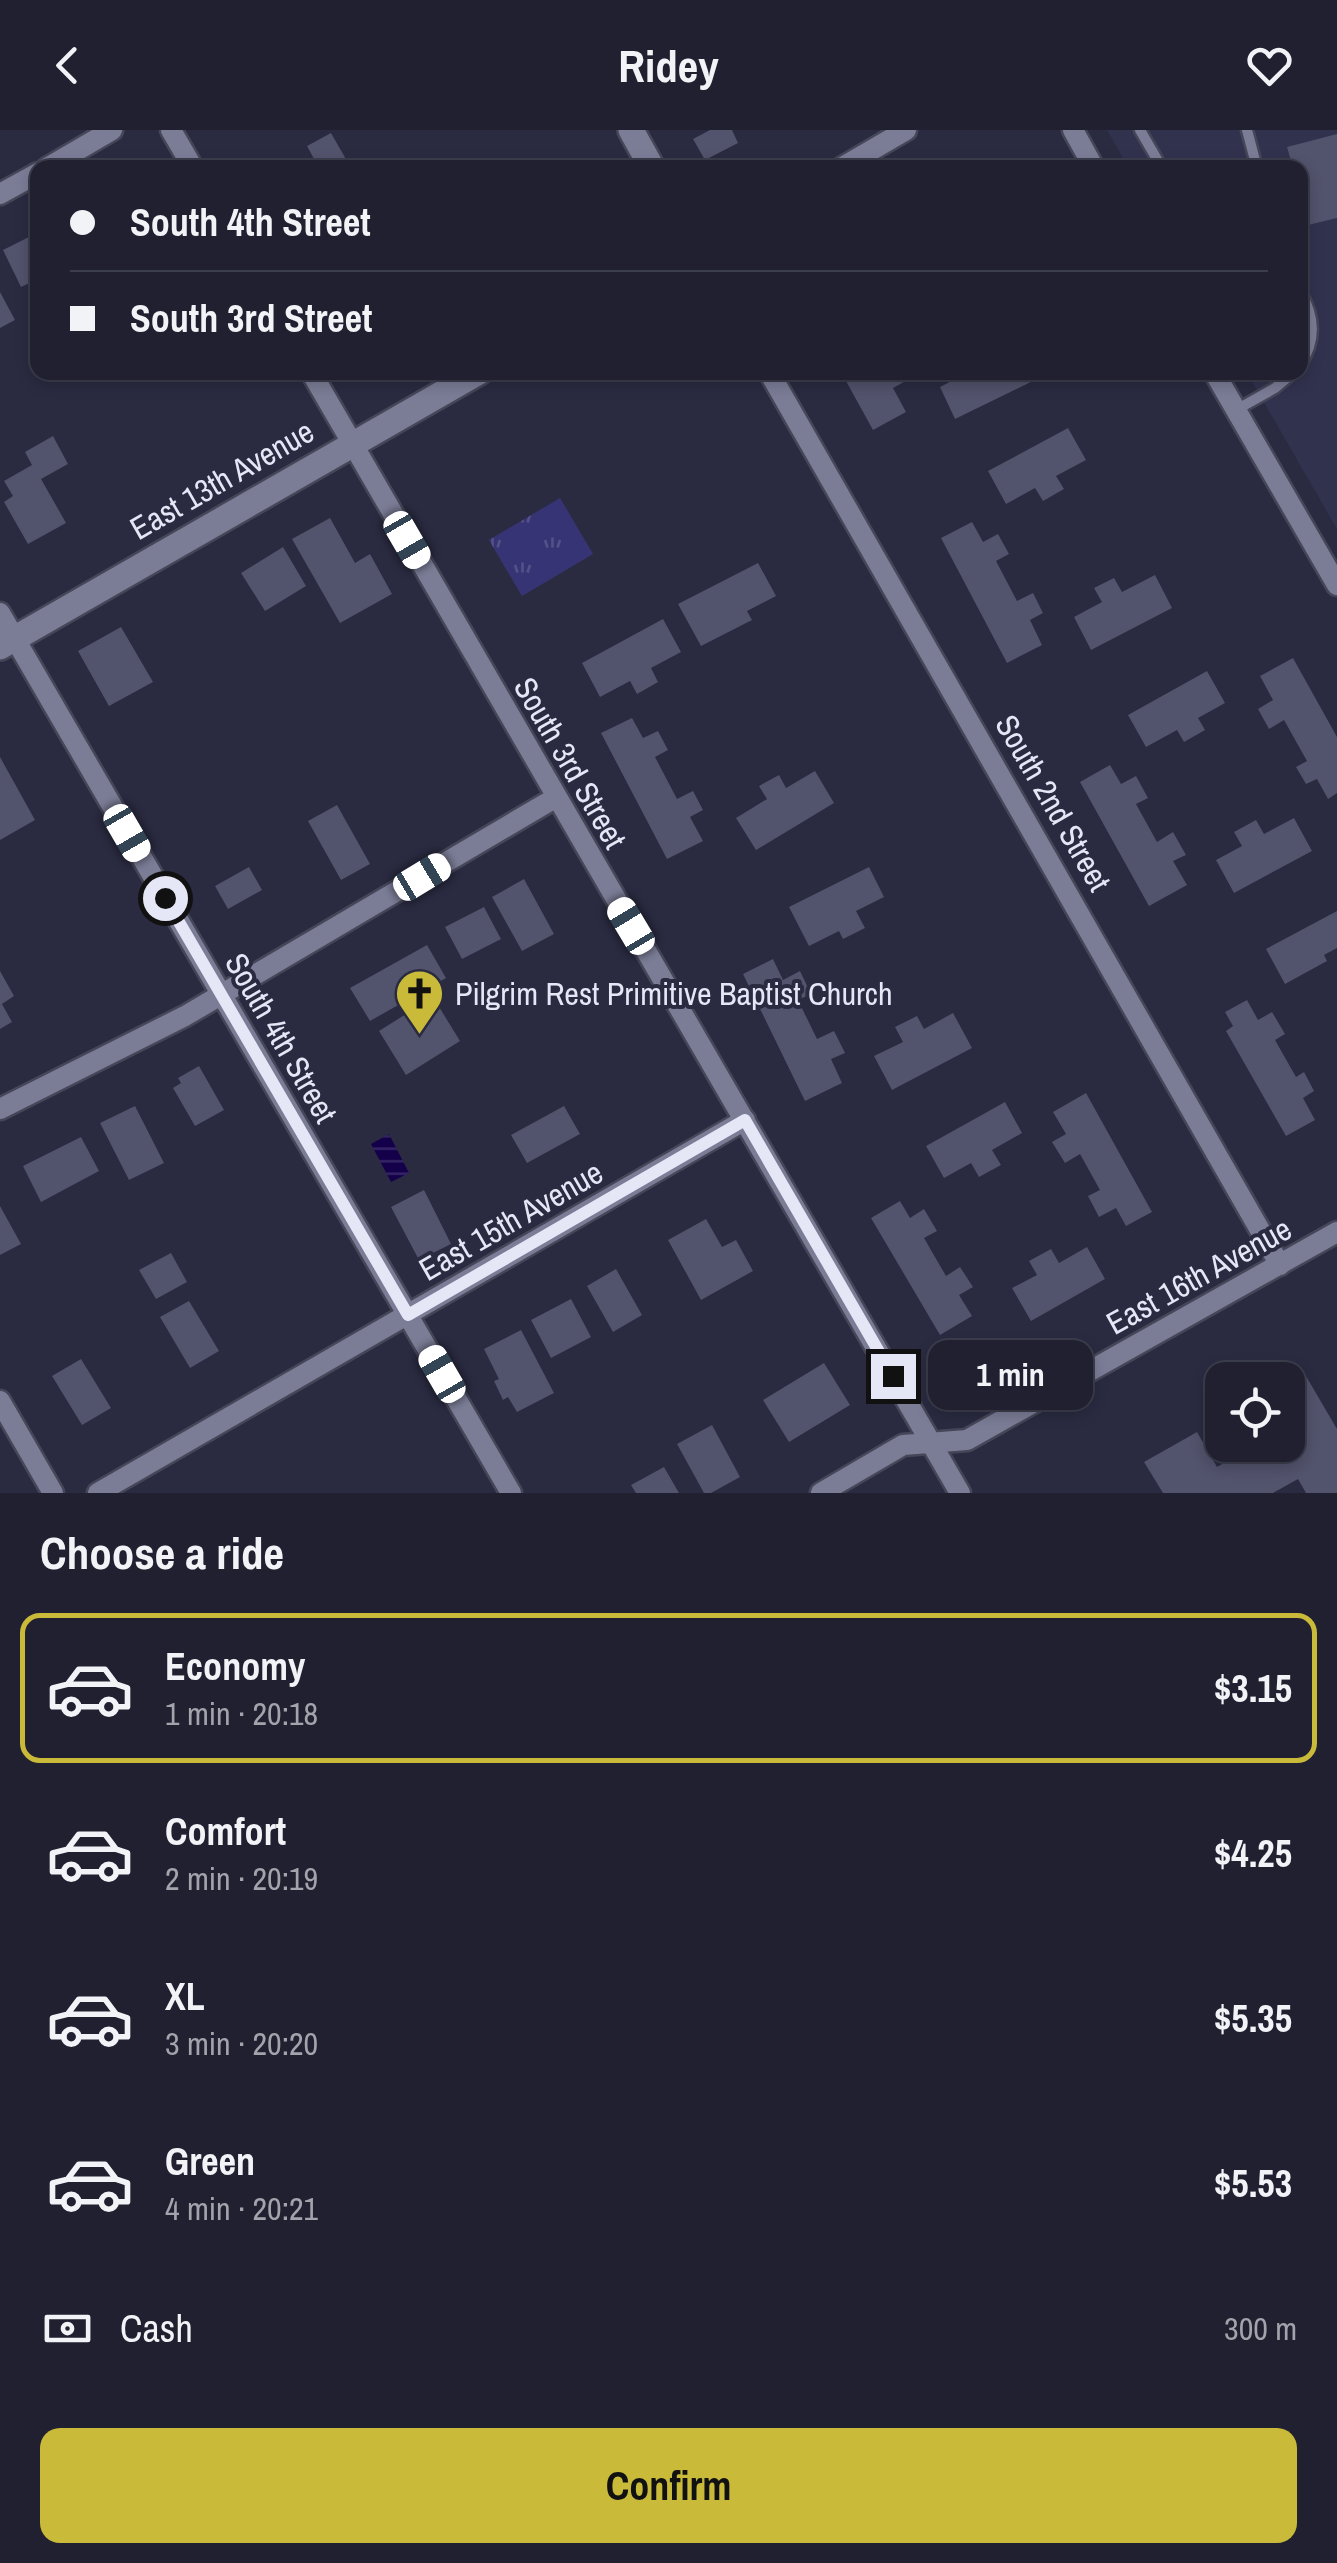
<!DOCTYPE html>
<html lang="en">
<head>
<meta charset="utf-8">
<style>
	:root { --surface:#202031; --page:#282839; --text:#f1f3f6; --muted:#a2a3ab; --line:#3d3e4d; --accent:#caba3a }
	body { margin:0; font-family:"Archivo Narrow",sans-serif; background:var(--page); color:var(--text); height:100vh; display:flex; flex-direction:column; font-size:38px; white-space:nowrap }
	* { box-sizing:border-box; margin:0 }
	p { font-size:32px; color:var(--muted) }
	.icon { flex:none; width:55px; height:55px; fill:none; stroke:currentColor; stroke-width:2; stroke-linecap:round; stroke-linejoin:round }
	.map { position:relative; height:1363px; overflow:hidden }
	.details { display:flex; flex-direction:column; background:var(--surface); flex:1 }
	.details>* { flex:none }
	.guide { position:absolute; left:30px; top:30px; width:1278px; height:220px; border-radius:20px; box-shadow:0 5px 15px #0003,0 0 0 2px var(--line); display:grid; align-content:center; height:220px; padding:0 40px; background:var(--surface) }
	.controls { position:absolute; left:1205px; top:1232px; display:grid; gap:20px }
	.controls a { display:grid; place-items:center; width:100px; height:100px; border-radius:20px; background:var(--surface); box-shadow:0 5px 15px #0003,0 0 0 2px var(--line); font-size:50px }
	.end { position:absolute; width:45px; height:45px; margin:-22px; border:12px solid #e6e7f6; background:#111; box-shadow:0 0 0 5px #111 }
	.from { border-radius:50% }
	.bubble { position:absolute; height:70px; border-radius:20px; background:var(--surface); box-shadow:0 5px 15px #0003,0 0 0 2px var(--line); font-size:32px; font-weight:700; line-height:70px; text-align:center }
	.car { position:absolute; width:30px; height:60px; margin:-30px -15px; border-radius:12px; box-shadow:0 0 8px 2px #0007; background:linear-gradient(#fff 24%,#345 0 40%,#fff 0 76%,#345 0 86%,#fff 0) }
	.guide b { display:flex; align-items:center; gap:35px; height:95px; font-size:38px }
	.guide b+b { border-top:2px solid var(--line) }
	.guide i { width:25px; height:25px; background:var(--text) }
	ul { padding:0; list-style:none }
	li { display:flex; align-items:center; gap:30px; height:150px; margin:0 20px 15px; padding:0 20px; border:5px solid transparent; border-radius:20px }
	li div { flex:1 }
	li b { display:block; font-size:38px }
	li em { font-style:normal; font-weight:700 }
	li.on { border-color:var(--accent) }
	li>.icon { width:90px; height:90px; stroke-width:1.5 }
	h2 { padding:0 40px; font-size:45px; line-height:120px }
	.pay { display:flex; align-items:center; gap:25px; height:110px; padding:0 40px; font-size:38px }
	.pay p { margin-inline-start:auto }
	.button { display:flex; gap:20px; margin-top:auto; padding:20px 40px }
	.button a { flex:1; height:115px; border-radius:20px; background:var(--accent); color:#111; font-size:40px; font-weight:700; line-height:115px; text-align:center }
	header { display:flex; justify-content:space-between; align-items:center; height:130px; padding:0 40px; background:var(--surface); font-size:45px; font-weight:700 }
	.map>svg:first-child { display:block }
	.built { fill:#31324e }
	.park { fill:url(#park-tufts) }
	.water { fill:url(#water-rules) }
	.building { fill:#52536c }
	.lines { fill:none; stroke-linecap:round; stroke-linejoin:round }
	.service-casing { stroke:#464659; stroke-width:15 }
	.minor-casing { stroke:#464659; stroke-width:25 }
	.tertiary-casing { stroke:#464659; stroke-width:30 }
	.service { stroke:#7b7d97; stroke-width:10 }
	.minor { stroke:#7b7d97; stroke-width:20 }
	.tertiary { stroke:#7b7d97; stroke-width:25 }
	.route { stroke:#e6e7f6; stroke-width:12 }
	.labels { text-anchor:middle; stroke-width:8; stroke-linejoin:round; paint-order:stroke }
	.street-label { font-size:32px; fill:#e6e7f6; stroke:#2a2b41 }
	.poi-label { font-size:32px; fill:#e6e7f6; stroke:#2a2b41; text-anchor:start }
</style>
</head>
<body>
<header><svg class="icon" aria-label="back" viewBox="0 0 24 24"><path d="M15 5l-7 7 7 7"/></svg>Ridey<svg class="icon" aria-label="heart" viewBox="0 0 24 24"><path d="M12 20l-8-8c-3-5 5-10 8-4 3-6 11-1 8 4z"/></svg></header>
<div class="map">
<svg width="1337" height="1363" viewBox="0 0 1337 1363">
	<defs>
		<pattern id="park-tufts" width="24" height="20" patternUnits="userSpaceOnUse" patternTransform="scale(2.5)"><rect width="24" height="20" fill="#373475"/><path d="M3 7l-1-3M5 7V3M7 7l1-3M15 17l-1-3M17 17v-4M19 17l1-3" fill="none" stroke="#545189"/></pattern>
		<pattern id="water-rules" width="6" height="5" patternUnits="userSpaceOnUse" patternTransform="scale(2.5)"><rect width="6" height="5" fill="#14004a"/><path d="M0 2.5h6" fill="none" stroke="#362565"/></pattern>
	</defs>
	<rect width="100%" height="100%" fill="#2a2b41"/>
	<path class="built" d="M1107,0H1337V399L1247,243L1300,242V38L1128,37Z"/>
	<path class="park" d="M560,368L593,424L522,466L489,410Z"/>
	<path class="water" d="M389,1004L409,1043L391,1052L371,1014Z"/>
	<path class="building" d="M710,0H732L738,13L705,30L693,9Z
		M331,3L351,38H319L307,16Z
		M1337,4V88L1308,95L1300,65V38H1293L1287,17Z
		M33,105L38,114V149L21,157L3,120Z
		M0,162L15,190L0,198Z
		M841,242H906L909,249L893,258L906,282L873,300Z
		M969,242H1034L1037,249L955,289L940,257Z
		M1068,298L1086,330L1056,346L1064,359L1043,371L1035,358L1006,374L988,341Z
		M53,306L68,334L41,349L66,393L28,414L4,372L13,366L4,351L32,335L25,322Z
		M330,388L355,433L370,424L392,464L340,493L292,409Z
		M972,392L983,412L998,404L1009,424L996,431L1017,471L1033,463L1043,483L1030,490L1042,515L1007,533L941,408Z
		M283,417L306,456L265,481L241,443Z
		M758,433L776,466L747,481L752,490L701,516L678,474Z
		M1155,445L1172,478L1091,520L1074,487L1102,472L1094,458L1114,448L1122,462Z
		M663,489L681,522L651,538L658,552L637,564L630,551L600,567L582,533Z
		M121,497L153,552L109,576L78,521Z
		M1293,528L1337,607V663L1328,669L1317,649L1306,654L1296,637L1307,631L1284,590L1269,599L1258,579L1273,570L1260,546Z
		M1207,541L1225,573L1198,588L1205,600L1184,612L1177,600L1146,617L1128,585Z
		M632,588L643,608L658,601L668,620L655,627L677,669L693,661L703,680L690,687L703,711L667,729L601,603Z
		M0,627L35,690L0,710Z
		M1110,635L1121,654L1136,646L1148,668L1136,674L1157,712L1173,702L1186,725L1173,731L1187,755L1149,776L1080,652Z
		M815,641L834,673L756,720L736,688L767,669L759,656L779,645L786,658Z
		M337,675L370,734L341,750L308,691Z
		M1294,688L1312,721L1234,763L1216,730L1242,716L1234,702L1256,690L1264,704Z
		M249,737L262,760L228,779L215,756Z
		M869,737L884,767L856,781L865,798L843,809L839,801L809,816L789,777Z
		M524,749L554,804L522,821L492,767Z
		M484,777L501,809L462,829L445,797Z
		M1337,781V818L1324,825L1327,831L1285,854L1266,819Z
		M427,815L446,848L370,891L350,858Z
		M773,829L783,850L800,841L811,864L798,870L817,909L834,901L845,923L831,929L842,953L805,971L743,844Z
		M0,841L14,866L2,874L12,892L0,899Z
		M433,867L460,911L406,945L379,901Z
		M1247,870L1258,890L1272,882L1285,904L1275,910L1296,947L1304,942L1314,961L1303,968L1315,990L1286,1006L1226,901L1233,896L1225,882Z
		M953,883L972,918L892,960L874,926L903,912L895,897L917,886L924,899Z
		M199,936L224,980L195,996L173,958L181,953L178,948Z
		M1086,963L1152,1082L1126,1096L1116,1078L1099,1087L1088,1066L1100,1060L1080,1024L1065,1033L1052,1012L1066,1004L1053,982Z
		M1005,972L1022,1003L992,1020L1001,1035L979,1047L971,1033L944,1048L926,1016Z
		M135,976L164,1033L129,1050L100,993Z
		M564,976L580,1004L527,1033L511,1005Z
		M81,1007L99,1041L41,1072L23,1036Z
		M424,1060L451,1114L419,1130L391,1077Z
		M900,1071L910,1088L924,1079L937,1101L924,1108L946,1146L960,1137L973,1157L959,1165L972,1186L940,1205L871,1088Z
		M0,1076L21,1114L0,1125Z
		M706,1089L722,1117L736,1110L753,1141L701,1170L668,1110Z
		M1087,1117L1105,1149L1031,1191L1012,1158L1037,1145L1029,1131L1051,1119L1059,1133Z
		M171,1123L187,1152L156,1169L139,1140Z
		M616,1139L642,1185L613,1202L587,1156Z
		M571,1169L591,1207L551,1228L531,1190Z
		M189,1171L219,1221L190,1238L160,1187Z
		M521,1200L554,1263L517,1282L508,1267L503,1270L494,1251L499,1249L484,1219Z
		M81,1229L111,1278L82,1295L52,1246Z
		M824,1233L850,1275L789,1312L763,1270Z
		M1303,1241L1337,1299V1363H1306L1298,1349L1273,1363H1163L1144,1332L1197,1302L1217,1337L1255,1315H1288V1249Z
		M712,1295L740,1347L711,1363H704L677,1314Z
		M664,1337L679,1363H636L631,1355Z"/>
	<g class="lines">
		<defs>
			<path id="service" d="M1140,0L1162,38
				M1247,0L1257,38
				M1300,161C1315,186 1317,210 1300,235
				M1236,280L1275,258L1294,242"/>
			<path id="minor" d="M171,0L193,38
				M1073,0L1094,38
				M47,38L112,0
				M841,38L906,0
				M0,64L38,43
				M311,242L960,1363
				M769,242L1280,1135
				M1214,242L1337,455
				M0,483L511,1363
				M0,979L185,886L555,668
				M0,1271L53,1363
				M98,1363L745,990
				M821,1363L903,1315L967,1310L1337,1102"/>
			<path id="tertiary" d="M631,0L652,38
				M0,517L479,242"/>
		</defs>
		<use href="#service" class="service-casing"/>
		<use href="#minor" class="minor-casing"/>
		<use href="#tertiary" class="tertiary-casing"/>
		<use href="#service" class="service"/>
		<use href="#minor" class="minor"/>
		<use href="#tertiary" class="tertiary"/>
	</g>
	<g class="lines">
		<path class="route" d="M165,768L408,1185L745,990L893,1246"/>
	</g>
	<defs>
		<symbol id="church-pin" viewBox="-11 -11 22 30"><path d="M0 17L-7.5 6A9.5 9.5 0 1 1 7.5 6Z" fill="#caba3a" stroke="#2a2b41"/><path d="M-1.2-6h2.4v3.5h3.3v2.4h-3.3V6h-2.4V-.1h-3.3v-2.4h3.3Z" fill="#111"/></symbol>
	</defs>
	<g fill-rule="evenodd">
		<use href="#church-pin" x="392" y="836" width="55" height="75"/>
	</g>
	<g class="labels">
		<g class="street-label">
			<text transform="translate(222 350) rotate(-30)" y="11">East 13th Avenue</text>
			<text transform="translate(570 633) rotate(60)" y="11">South 3rd Street</text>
			<text transform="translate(1053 673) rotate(60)" y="11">South 2nd Street</text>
			<text transform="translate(281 908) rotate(60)" y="11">South 4th Street</text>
			<text transform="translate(511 1091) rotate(-30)" y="11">East 15th Avenue</text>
			<text transform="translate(1199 1146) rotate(-29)" y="11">East 16th Avenue</text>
		</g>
		<g class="poi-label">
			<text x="455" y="875">Pilgrim Rest Primitive Baptist Church</text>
		</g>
	</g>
</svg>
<div class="controls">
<a><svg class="icon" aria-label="locate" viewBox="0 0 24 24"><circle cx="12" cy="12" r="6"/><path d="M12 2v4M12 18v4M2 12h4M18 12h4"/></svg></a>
</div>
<i class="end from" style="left:165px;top:768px"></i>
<i class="end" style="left:893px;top:1246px"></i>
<div class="bubble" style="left:928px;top:1210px;width:165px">1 min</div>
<i class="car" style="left:407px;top:410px;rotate:150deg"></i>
<i class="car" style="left:127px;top:703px;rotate:150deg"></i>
<i class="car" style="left:422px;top:747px;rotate:59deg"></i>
<i class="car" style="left:631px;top:796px;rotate:329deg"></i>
<i class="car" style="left:442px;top:1244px;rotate:330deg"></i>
<div class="guide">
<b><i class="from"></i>South 4th Street</b>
<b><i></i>South 3rd Street</b>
</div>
</div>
<section class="details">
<h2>Choose a ride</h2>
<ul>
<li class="on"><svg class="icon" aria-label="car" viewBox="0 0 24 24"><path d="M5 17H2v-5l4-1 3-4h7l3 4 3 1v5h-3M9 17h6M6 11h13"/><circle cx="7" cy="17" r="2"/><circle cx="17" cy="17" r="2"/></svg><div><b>Economy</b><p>1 min · 20:18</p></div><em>$3.15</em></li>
<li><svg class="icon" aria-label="car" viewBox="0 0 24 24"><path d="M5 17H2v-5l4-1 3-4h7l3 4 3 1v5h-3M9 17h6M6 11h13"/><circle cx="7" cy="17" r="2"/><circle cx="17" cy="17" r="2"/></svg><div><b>Comfort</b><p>2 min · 20:19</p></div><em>$4.25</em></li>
<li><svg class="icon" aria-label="car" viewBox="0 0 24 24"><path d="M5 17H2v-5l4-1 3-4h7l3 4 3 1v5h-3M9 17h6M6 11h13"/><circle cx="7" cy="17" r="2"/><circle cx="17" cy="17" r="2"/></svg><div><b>XL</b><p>3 min · 20:20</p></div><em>$5.35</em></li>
<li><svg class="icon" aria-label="car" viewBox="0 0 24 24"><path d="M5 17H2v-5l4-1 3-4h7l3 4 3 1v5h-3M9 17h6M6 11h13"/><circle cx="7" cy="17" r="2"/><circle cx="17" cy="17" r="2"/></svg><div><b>Green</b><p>4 min · 20:21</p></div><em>$5.53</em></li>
</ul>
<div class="pay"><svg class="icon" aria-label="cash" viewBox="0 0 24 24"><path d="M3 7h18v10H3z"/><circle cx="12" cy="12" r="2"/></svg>Cash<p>300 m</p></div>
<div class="button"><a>Confirm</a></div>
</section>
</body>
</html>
